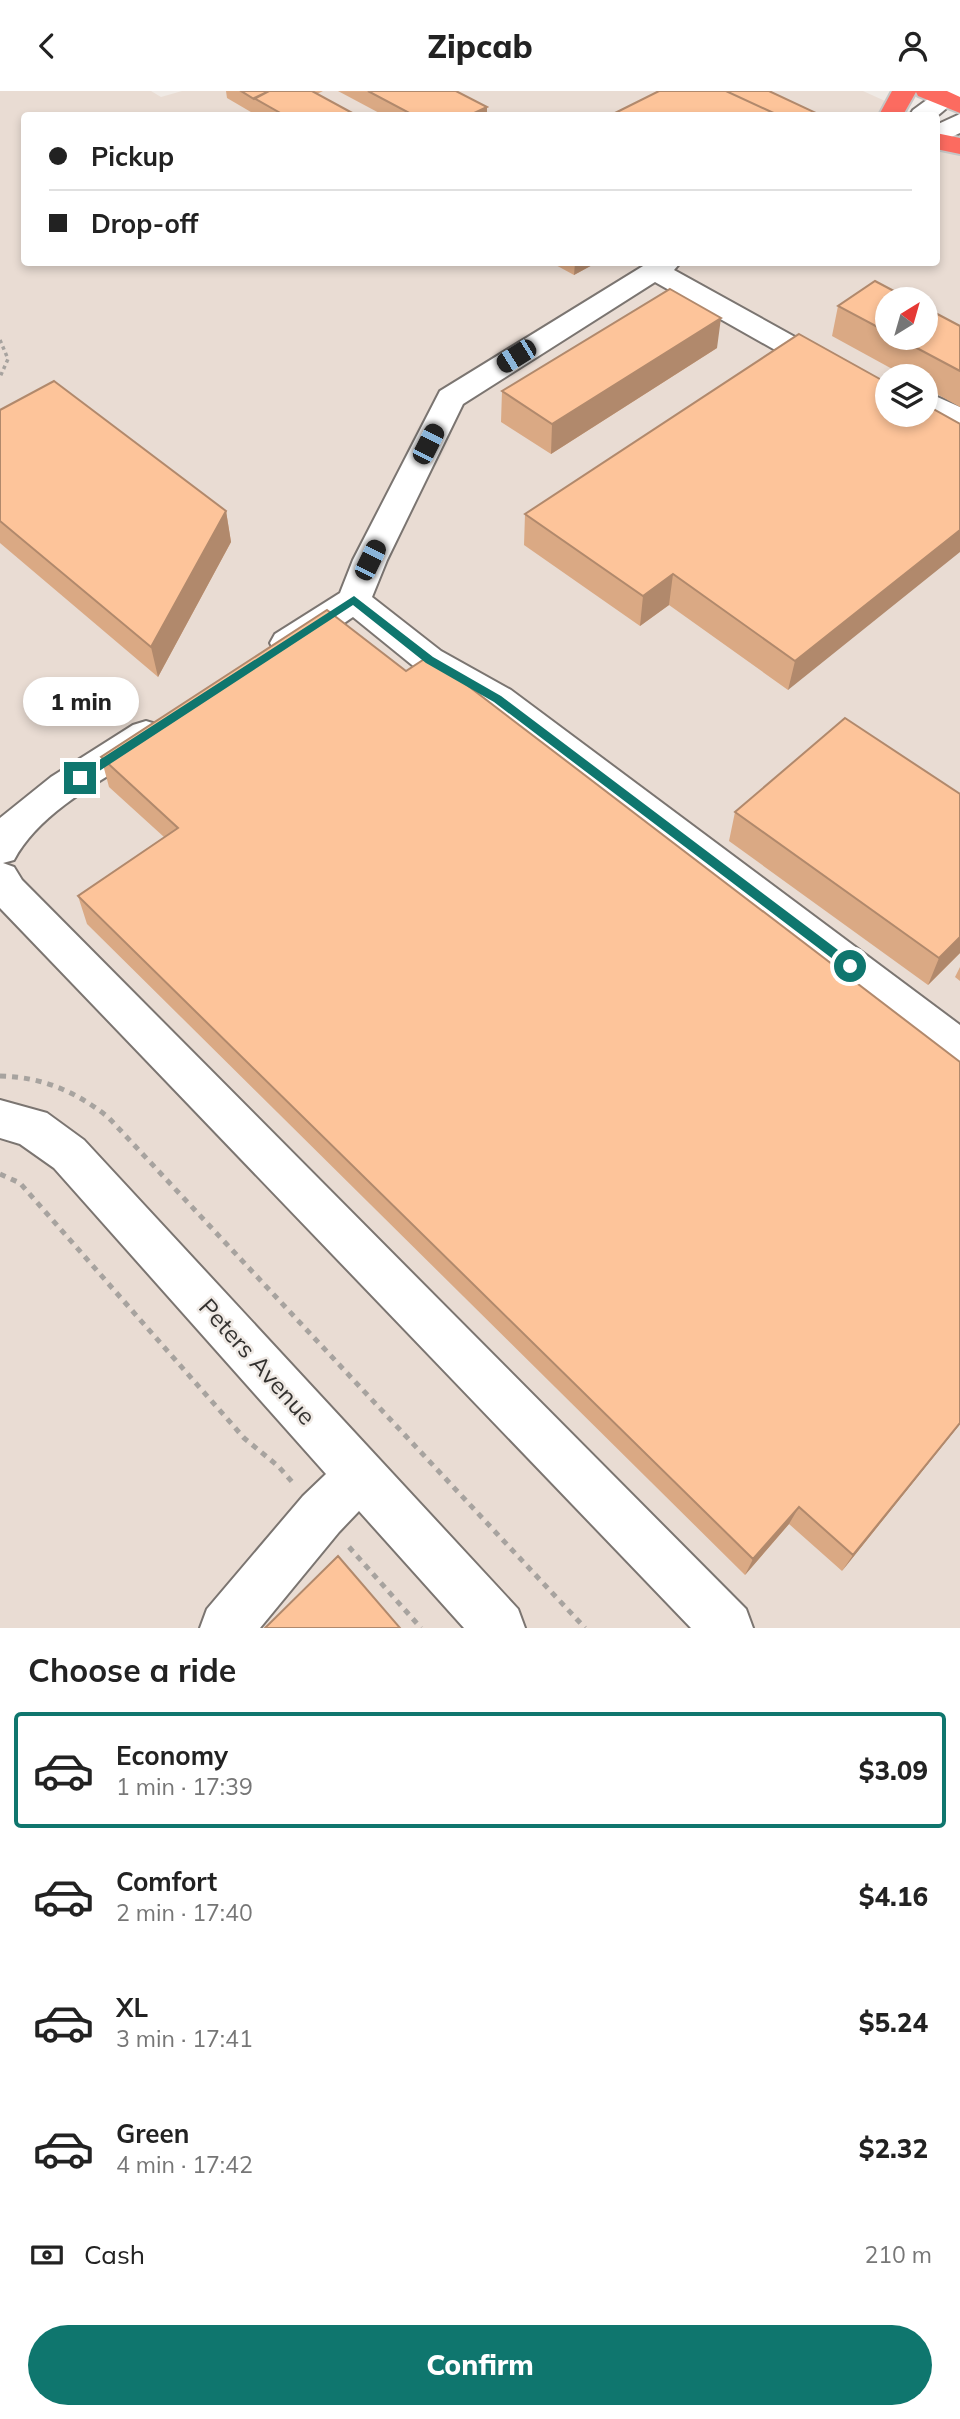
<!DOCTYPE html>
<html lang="en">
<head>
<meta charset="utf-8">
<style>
	:root { --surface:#fff; --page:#f2f2f2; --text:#222; --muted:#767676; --line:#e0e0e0; --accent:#0f766e }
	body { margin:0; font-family:Mulish,sans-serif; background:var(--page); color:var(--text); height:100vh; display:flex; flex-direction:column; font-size:26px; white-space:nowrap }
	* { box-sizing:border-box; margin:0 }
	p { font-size:23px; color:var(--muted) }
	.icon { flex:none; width:38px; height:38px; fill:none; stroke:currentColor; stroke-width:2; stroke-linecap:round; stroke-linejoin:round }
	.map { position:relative; height:1537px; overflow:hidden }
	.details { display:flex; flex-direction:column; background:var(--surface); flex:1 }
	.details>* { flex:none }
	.top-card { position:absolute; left:21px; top:21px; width:919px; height:154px; border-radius:7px; box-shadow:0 4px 10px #0003; display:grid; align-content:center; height:154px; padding:0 28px; background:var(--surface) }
	.needle { width:46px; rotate:37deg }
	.tools { position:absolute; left:875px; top:196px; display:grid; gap:14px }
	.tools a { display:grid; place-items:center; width:63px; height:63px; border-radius:50%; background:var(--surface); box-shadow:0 4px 10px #0003; font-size:35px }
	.end { position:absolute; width:32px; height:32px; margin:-16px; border:9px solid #0f766e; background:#fff; box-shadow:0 0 0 4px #fff }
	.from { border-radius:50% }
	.bubble { position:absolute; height:49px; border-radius:24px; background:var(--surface); box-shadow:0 4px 10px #0003; font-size:23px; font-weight:800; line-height:49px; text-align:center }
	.car { position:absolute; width:21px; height:42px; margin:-21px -10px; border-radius:9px; box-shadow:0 0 5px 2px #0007; background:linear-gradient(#222 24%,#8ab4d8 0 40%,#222 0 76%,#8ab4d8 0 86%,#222 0) }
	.top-card b { display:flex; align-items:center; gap:24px; height:66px; font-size:26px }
	.top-card b+b { border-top:2px solid var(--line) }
	.top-card i { width:18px; height:18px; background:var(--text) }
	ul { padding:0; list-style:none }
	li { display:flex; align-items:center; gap:21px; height:116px; margin:0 14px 10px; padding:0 14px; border:4px solid transparent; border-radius:7px }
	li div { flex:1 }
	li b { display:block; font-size:26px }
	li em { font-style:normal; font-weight:800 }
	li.current { border-color:var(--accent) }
	li>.icon { width:63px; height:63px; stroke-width:1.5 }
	h2 { padding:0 28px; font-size:32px; line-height:84px }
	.pay { display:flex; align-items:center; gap:18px; height:77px; padding:0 28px; font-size:26px }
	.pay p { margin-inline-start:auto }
	.primary-button { display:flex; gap:14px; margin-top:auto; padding:14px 28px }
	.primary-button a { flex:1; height:80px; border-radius:42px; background:var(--accent); color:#fff; font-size:28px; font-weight:800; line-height:80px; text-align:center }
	header { display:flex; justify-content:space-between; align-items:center; height:91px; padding:0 28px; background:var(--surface); font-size:32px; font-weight:800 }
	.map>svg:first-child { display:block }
	.built { fill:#e9dcd3; fill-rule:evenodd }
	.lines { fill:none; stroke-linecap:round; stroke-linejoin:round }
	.minor-casing { stroke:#7b7571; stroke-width:4 }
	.highway-casing { stroke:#c6c6c5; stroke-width:4 }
	.path-far1 { stroke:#a7a39f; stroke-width:3.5; stroke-dasharray:3.5 3.5; stroke-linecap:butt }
	.path { stroke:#a7a39f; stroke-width:5; stroke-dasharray:6 6; stroke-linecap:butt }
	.minor { fill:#fff; fill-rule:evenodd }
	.highway { fill:#fc6b60; fill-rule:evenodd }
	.wall { fill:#daa984 }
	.shaded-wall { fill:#b1896c }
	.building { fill:#fdc49a; stroke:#b1896c; stroke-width:2 }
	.route { fill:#0f766e }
	.labels { text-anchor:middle; stroke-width:5; stroke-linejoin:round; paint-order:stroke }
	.near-street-label { font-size:24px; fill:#343230; stroke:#efe9e4 }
</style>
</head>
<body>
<header><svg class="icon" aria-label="back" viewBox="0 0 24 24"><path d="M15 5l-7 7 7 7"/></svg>Zipcab<svg class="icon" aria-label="person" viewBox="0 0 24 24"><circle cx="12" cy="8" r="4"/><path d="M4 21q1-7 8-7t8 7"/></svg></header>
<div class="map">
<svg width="960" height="1537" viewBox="0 0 960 1537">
	<rect width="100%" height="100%" fill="#efe9e4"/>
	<path class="built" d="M0,0H151L161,6L182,0H863L916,24H24V172H936V34L960,45V1537H0ZM887,208H926V247H887ZM887,285H926V324H887Z"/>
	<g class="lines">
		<defs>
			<path id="minor" d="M939,0H960V6L936,26L910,24L913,19Z
				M960,23V42L936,53V34Z
				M648,172H680L674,179L887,297V318L876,316L655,191L463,313L387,469L372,506L441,560L511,599L960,934V976L945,971L485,617L417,578L353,526C330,541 302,569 275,561L270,552L275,543L340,502L353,469L440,300Z
				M926,301L960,316V339L926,323Z
				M146,630L159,634L164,644L159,654C111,684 41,718 14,769L3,772L14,776L22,789L746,1518L753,1537H691L0,817V727L51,686L133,634Z
				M0,1009L47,1022L84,1049L518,1518L525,1537H464L359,1420L339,1441L260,1537H200L207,1518L303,1405L326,1383L54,1077L20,1053L0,1047Z"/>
			<path id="highway" d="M892,0H947L960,6V22L918,5L916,1L903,24H879Z
				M936,42L960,47V63L936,58Z"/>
		</defs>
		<use href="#minor" class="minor-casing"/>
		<use href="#highway" class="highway-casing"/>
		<path class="path-far1" d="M0,249L8,268L0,286"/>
		<path class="path" d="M0,985C42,986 75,1000 108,1026L585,1537
			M0,1083L20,1092L244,1347L278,1375L293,1392
			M349,1456L421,1537"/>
		<use href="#minor" class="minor"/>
		<use href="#highway" class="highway"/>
	</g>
	<path class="wall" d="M226,0H323L317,3L356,24H256L227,7Z
		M338,0H456L487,24H383Z
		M552,172H596L574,184Z
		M887,208V247H926L960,235V316L926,297V285H905L832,245L838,215Z
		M717,257L551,363L501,331L502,300Z
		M0,319L226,420L231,451L158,586L0,452Z
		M960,333L788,599L669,514L640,535L524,454L525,423Z
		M406,580L960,971V1333L842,1480L789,1433L745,1484L87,833L78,805L164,746L109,696L101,666Z
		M960,703V862L928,894L729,750L735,721Z
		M960,876V890L955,886Z"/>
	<path class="shaded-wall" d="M487,16V24H470Z
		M575,172H596L574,184Z
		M721,227L717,257L551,363L552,333Z
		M226,420L231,451L158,586L151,556Z
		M960,439V461L788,599L795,570Z
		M673,483L669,514L640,535L643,505Z
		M960,846V862L928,894L939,867Z
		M960,1332V1333L842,1480L853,1464Z
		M799,1416L789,1433L745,1484L753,1468Z"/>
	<path class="building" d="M241,0H269L254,8Z
		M269,0H312L356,24H284L254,7Z
		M368,0H456L487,16L470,24H413Z
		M659,0H726L778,24H611Z
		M726,0H769L814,21L809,24H778Z
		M875,190L909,208H887V241L838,215Z
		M670,198L721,227L552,333L502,300Z
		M926,217L960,235V280L898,247H926Z
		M799,243L887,292V324H926V314L960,333V439L795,570L673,483L643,505L525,423Z
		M54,290L226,420L151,556L0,430V319Z
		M327,519L406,580L429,565L960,971V1332L853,1464L799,1416L753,1468L78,805L178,737L101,666Z
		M845,627L960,703V846L939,867L735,721Z
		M338,1465L400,1537H265Z"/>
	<path class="route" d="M354,505L433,566L501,605L854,871V878H846L494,611L426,572L353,514L84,690H76V684Z"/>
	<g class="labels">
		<g class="near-street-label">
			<text transform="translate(257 1271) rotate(48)" y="8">Peters Avenue</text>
		</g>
	</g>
</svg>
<div class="tools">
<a><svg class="needle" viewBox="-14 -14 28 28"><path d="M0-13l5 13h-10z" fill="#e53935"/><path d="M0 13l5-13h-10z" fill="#767676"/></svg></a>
<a><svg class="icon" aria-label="layers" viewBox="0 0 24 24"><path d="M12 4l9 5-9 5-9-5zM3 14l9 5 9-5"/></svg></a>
</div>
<i class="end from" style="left:850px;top:875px"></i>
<i class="end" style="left:80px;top:687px"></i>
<div class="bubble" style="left:23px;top:586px;width:116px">1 min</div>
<i class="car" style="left:516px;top:265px;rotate:238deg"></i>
<i class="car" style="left:428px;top:353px;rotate:27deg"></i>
<i class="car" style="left:370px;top:469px;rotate:26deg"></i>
<div class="top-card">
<b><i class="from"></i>Pickup</b>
<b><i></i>Drop-off</b>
</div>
</div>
<section class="details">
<h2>Choose a ride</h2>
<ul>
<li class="current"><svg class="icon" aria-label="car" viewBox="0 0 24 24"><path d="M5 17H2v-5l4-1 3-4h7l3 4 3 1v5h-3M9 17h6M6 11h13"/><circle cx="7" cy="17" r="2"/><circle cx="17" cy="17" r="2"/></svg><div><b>Economy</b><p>1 min · 17:39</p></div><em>$3.09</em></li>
<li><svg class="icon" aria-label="car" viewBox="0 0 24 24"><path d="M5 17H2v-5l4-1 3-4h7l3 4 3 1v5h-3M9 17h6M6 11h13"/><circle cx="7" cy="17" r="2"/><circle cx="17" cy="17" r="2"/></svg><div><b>Comfort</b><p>2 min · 17:40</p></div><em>$4.16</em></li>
<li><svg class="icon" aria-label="car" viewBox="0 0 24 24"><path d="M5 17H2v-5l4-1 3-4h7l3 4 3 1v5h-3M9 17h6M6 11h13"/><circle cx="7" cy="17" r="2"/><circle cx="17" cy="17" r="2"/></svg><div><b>XL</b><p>3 min · 17:41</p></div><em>$5.24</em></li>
<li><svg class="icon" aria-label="car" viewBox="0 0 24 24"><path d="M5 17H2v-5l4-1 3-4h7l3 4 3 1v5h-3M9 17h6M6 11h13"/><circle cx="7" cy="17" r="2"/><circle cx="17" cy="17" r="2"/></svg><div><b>Green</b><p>4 min · 17:42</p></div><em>$2.32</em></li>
</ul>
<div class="pay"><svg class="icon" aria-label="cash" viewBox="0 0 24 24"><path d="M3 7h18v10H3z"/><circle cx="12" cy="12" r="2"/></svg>Cash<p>210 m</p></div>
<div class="primary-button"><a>Confirm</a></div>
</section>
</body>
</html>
